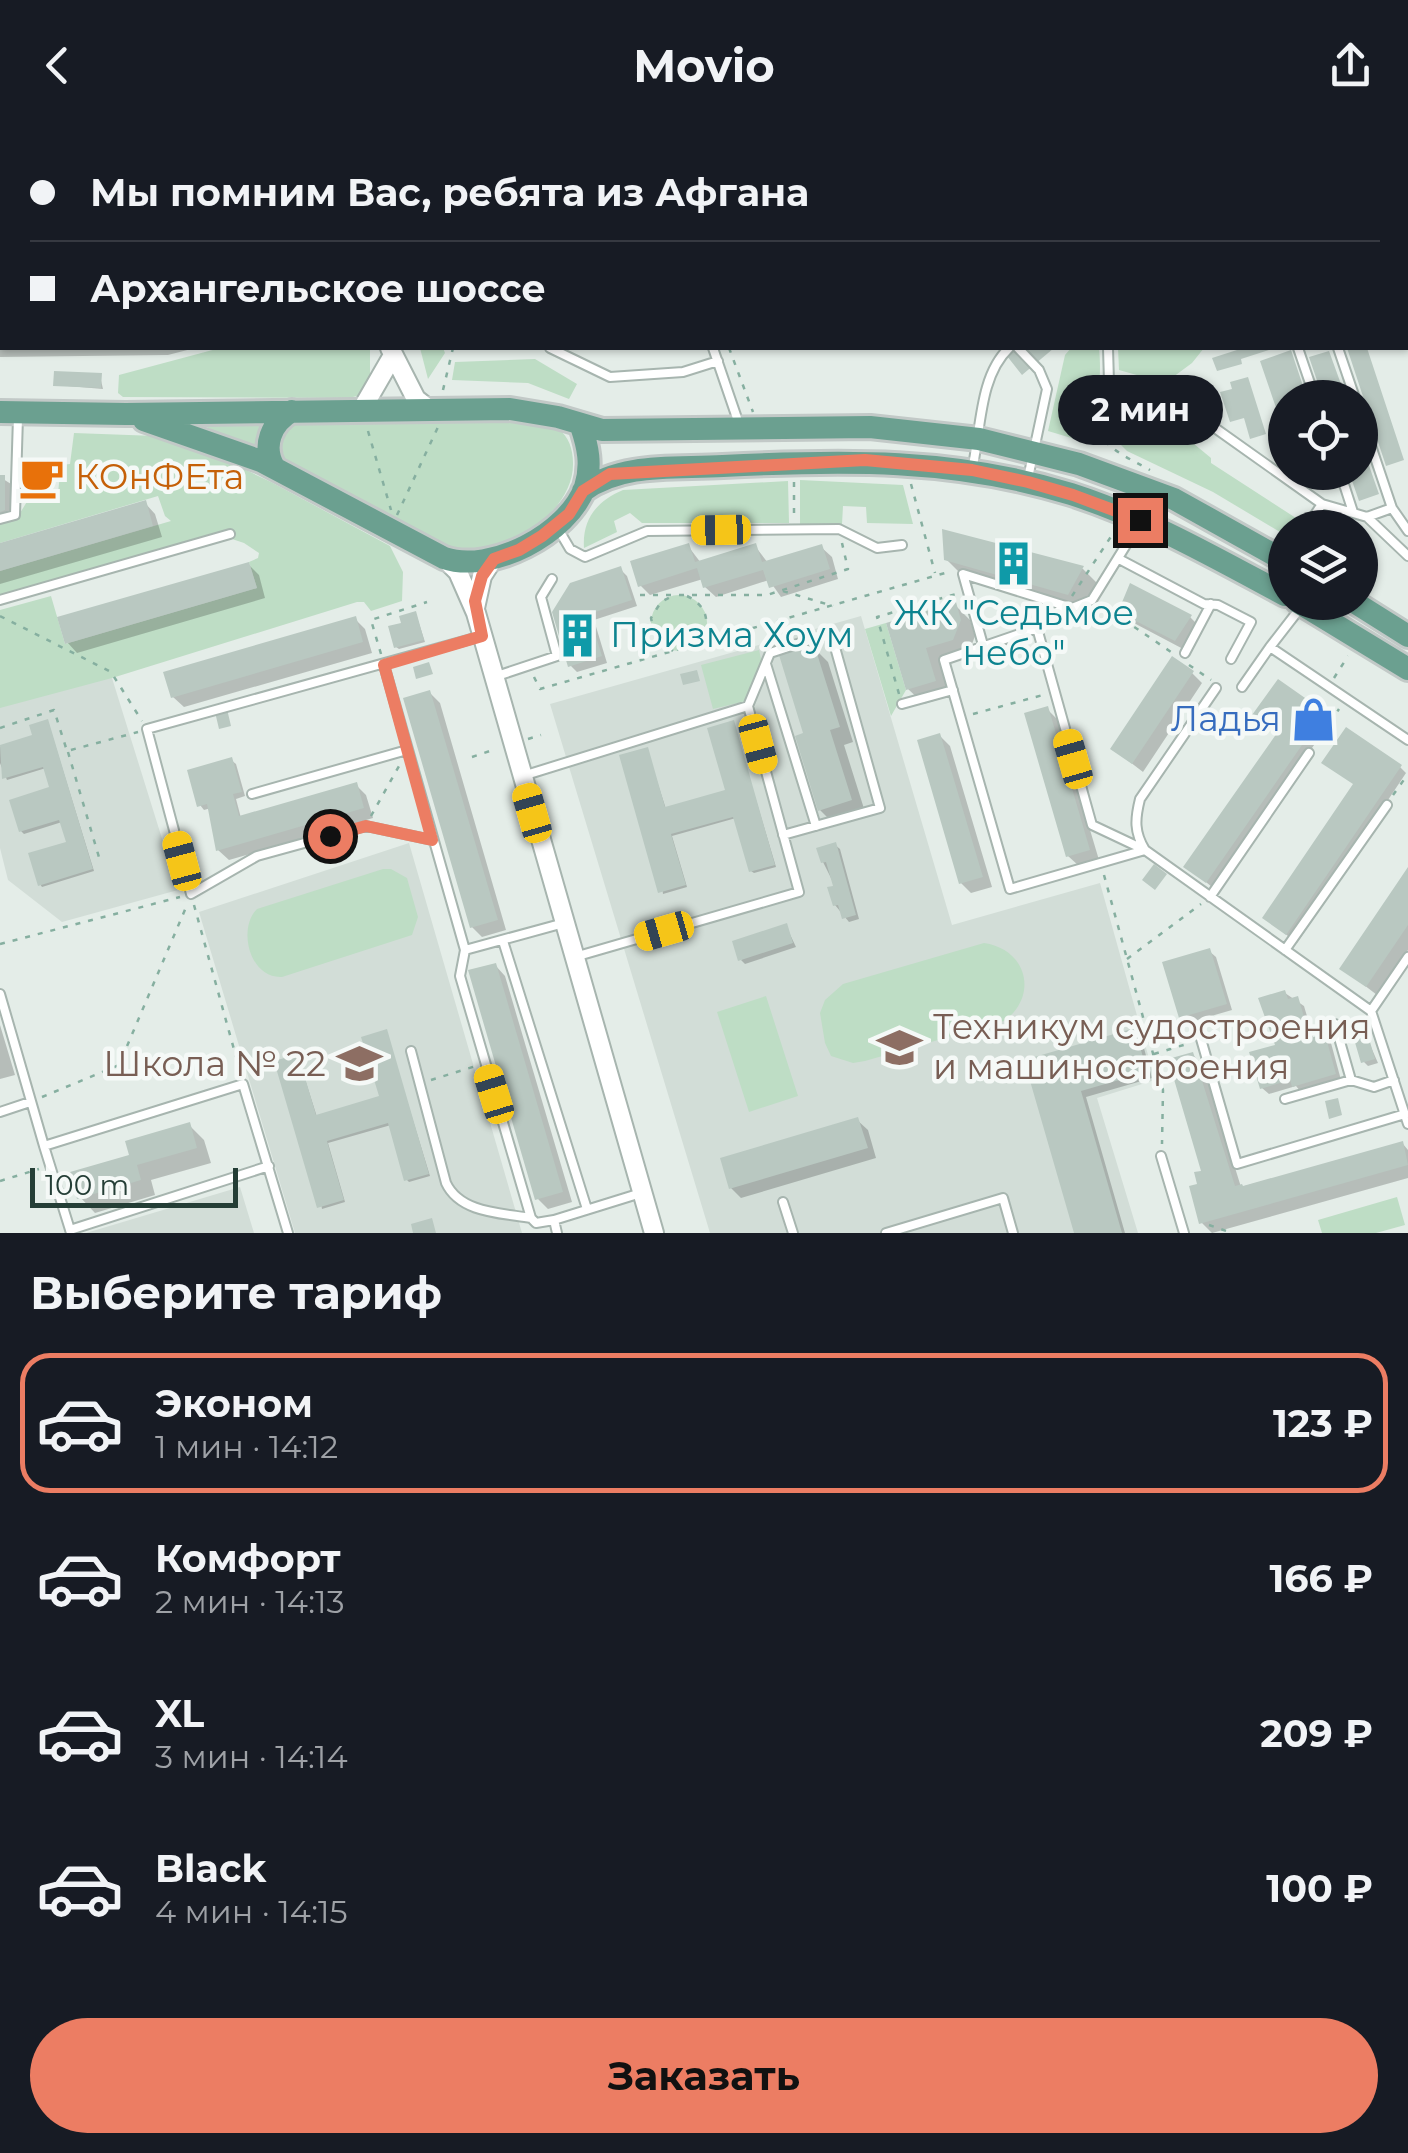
<!DOCTYPE html>
<html lang="ru">
<head>
<meta charset="utf-8">
<style>
	:root { --surface:#171b24; --page:#242831; --text:#f1f3f6; --muted:#9ea1a6; --line:#363941; --accent:#ec7d63 }
	body { margin:0; font-family:Montserrat,sans-serif; background:var(--page); color:var(--text); height:100vh; display:flex; flex-direction:column; font-size:38px; white-space:nowrap }
	* { box-sizing:border-box; margin:0 }
	p { font-size:32px; color:var(--muted) }
	.icon { flex:none; width:55px; height:55px; fill:none; stroke:currentColor; stroke-width:2; stroke-linecap:round; stroke-linejoin:round }
	.map { position:relative; height:1103px; overflow:hidden }
	.panel { display:flex; flex-direction:column; background:var(--surface); flex:1 }
	.panel>* { flex:none }
	.hud { position:absolute; left:0px; top:0px; width:1410px; height:220px; box-shadow:0 2px 8px #0004; display:grid; align-content:center; height:220px; padding:0 30px; background:var(--surface) }
	.controls { position:absolute; left:1268px; top:250px; display:grid; gap:20px }
	.controls a { display:grid; place-items:center; width:110px; height:110px; border-radius:50%; background:var(--surface); box-shadow:0 2px 8px #0004; font-size:50px }
	.scale { position:absolute; left:30px; bottom:25px; width:208px; box-sizing:border-box; padding-left:10px; border:5px solid #243e36; border-top:0; font-size:28px; line-height:35px; white-space:nowrap; color:#243e36; -webkit-text-stroke:8px #f5f9f7; paint-order:stroke }
	.end { position:absolute; width:45px; height:45px; margin:-22px; border:12px solid #ec7d63; background:#111; box-shadow:0 0 0 5px #111 }
	.from { border-radius:50% }
	.bubble { position:absolute; height:70px; border-radius:35px; background:var(--surface); box-shadow:0 2px 8px #0004; font-size:32px; font-weight:700; line-height:70px; text-align:center }
	.car { position:absolute; width:30px; height:60px; margin:-30px -15px; border-radius:12px; box-shadow:0 0 8px 2px #0007; background:linear-gradient(#f5c518 24%,#345 0 40%,#f5c518 0 76%,#345 0 86%,#f5c518 0) }
	.hud b { display:flex; align-items:center; gap:35px; height:95px; font-size:38px }
	.hud b+b { border-top:2px solid var(--line) }
	.hud i { width:25px; height:25px; background:var(--text) }
	ul { padding:0; list-style:none }
	li { display:flex; align-items:center; gap:30px; height:140px; margin:0 20px 15px; padding:0 10px; border:5px solid transparent; border-radius:30px }
	li div { flex:1 }
	li b { display:block; font-size:38px }
	li em { font-style:normal; font-weight:700 }
	li.active { border-color:var(--accent) }
	li>.icon { width:90px; height:90px; stroke-width:1.5 }
	h2 { padding:0 30px; font-size:45px; line-height:120px }
	.primary-button { display:flex; gap:20px; margin-top:auto; padding:20px 30px }
	.primary-button a { flex:1; height:115px; border-radius:60px; background:var(--accent); color:#111; font-size:40px; font-weight:700; line-height:115px; text-align:center }
	header { display:flex; justify-content:space-between; align-items:center; height:130px; padding:0 30px; background:var(--surface); font-size:45px; font-weight:700 }
	.map>svg:first-child { display:block }
	.built { fill:#d2ddd7 }
	.green { fill:#beddc5 }
	.shadow { fill:#0003 }
	.building { fill:#b9c8c1 }
	.lines { fill:none; stroke-linecap:round; stroke-linejoin:round }
	.service-casing { stroke:#a7b5af; stroke-width:12 }
	.tertiary-casing { stroke:#a7b5af; stroke-width:22 }
	.primary-casing { stroke:#c2c9c7; stroke-width:28 }
	.path { stroke:#86afa0; stroke-width:2.5; stroke-dasharray:5 8; stroke-linecap:butt }
	.service { stroke:#fff; stroke-width:8 }
	.tertiary { stroke:#fff; stroke-width:18 }
	.primary { stroke:#6ba090; stroke-width:22 }
	.route { stroke:#ec7d63; stroke-width:12 }
	.labels { text-anchor:middle; stroke-width:9; stroke-linejoin:round; paint-order:stroke }
	.food-label { font-size:35px; fill:#c56008; stroke:#f5f9f7; text-anchor:start }
	.culture-label { font-size:35px; fill:#0d838f; stroke:#f5f9f7 }
	.shop-label { font-size:35px; fill:#366cbe; stroke:#f5f9f7; text-anchor:end }
	.education-label { font-size:35px; fill:#785e54; stroke:#f5f9f7; text-anchor:start }
</style>
</head>
<body>
<header><svg class="icon" aria-label="back" viewBox="0 0 24 24"><path d="M15 5l-7 7 7 7"/></svg>Movio<svg class="icon" aria-label="share" viewBox="0 0 24 24"><path d="M12 15V3M7 8l5-5 5 5M5 13v7h14v-7"/></svg></header>
<div class="map">
<svg width="1408" height="1103" viewBox="0 0 1408 1103">
	<rect width="100%" height="100%" fill="#e4ede8"/>
	<path class="built" d="M861,486L952,795L1100,753L1155,950L1097,968L1138,1103H710L550,574Z
		M4,491L112,548L178,760L62,792L8,750L0,718V492Z
		M409,713L522,1103H295L199,782Z
		M240,1057L254,1103H86Z"/>
	<path class="green" d="M0,0H125V2H2V48Z
		M220,218H370V254L357,266L349,268L123,267L118,263L119,245Z
		M420,218H443L445,223L428,249Z
		M1071,218H1099C1102,247 1099,286 1078,310L1048,301L1065,225Z
		M1118,218H1204L1192,233L1165,253L1119,240Z
		M535,229L577,254L569,269L528,253L452,250L455,232Z
		M1122,261L1134,278L1188,309L1211,328V333L1299,390L1295,397L1285,398V401L1280,402L1213,362L1127,321L1107,301L1104,284L1112,262Z
		M271,286L260,323L200,294Z
		M522,287C533,290 548,293 558,299C569,306 573,320 573,333C574,379 514,420 471,423C464,423 455,421 448,421L282,336L275,310L289,289Z
		M74,303L156,306L204,320L271,352L390,416L403,442L402,471L371,481L364,472H357L112,548L0,578V480L51,466L65,514L257,458L249,432L258,428L259,423L244,413L214,403L0,466V441L171,391L165,386L158,366L0,413V394L17,388L31,365L58,363L61,335L70,334Z
		M800,350L903,355L913,394L867,393L866,377L843,376L842,394H800Z
		M788,351L789,393H642L630,383L614,391L617,402L584,418C582,389 597,371 623,360Z
		M651 493a28 28 0 1 1 56 0a28 28 0 1 1-56 0Z
		M886,493L906,560L891,586L865,499Z
		M759,520L762,533L746,571L713,579L701,535Z
		M383,739H391L407,748L418,787L412,805L282,847C250,849 237,799 257,779Z
		M984,813C1027,819 1039,866 1004,891L865,931L853,933L831,926L825,913L820,883L825,870L843,854Z
		M766,866L798,966L749,982L717,882Z
		M1397,1067L1405,1095L1376,1103H1322L1318,1090Z"/>
	<path class="shadow" d="M132,0H164V2H133Z
		M247,0H279L280,2H247Z
		M505,0H749V2H506Z
		M961,0H1003L1004,2H962Z
		M1224,0H1257V2H1224Z
		M0,58H2V92H0Z
		M0,187L2,218H195L168,225L0,227Z
		M100,246L103,259L56,255Z
		M51,339L53,359H37L34,356Z
		M0,347L11,354V386L0,389Z
		M145,373L155,384L162,407L0,454V415Z
		M945,402L1083,439L1098,454L1083,479L962,445L946,429Z
		M688,416L701,433L755,416L768,433L821,417L832,427L838,449L781,467L769,450L716,467L705,457L703,449L650,465L640,455Z
		M248,434L259,445L265,468L77,523L67,512Z
		M620,439L627,446L637,476L594,490L607,533L577,542L571,536L554,482Z
		M955,475L970,490L975,506L968,525L940,533L950,566L924,574L908,559L889,495Z
		M1121,482L1190,487L1200,497L1185,520L1132,492Z
		M416,484L425,512L399,519L396,517L404,494Z
		M355,489L365,499L372,523L184,577L173,567Z
		M813,517L828,532L853,612L844,615L866,685L835,695L820,680L806,604Z
		M1192,543L1202,553L1143,642L1113,619Z
		M1278,552L1330,591L1217,761L1186,736L1279,604Z
		M430,563L440,573L506,800L482,807L472,797Z
		M1047,579L1057,589L1099,730L1079,736L1068,726Z
		M733,593L776,737L754,743L751,741L736,688L672,706L687,757L663,764L647,620L666,679L728,662Z
		M49,595L94,741L42,757L40,754L69,713L62,692L24,704L21,701L52,659L46,638L7,650L0,633V617L35,607Z
		M940,606L950,616L992,757L971,763L961,753Z
		M231,630L236,634L245,666L236,669L241,688L356,655L366,665L373,688L229,730L218,720L211,678L204,680L200,675Z
		M1400,637L1406,643L1382,679L1386,683L1297,813L1265,788Z
		M835,715L840,719L859,789L849,792L835,775L836,758L823,732Z
		M1408,741V820L1377,865L1342,838Z
		M786,796L796,817L745,834L741,830Z
		M1209,821L1216,827L1232,880L1187,893L1181,887Z
		M495,835L505,846L572,1072L548,1079L538,1069Z
		M1285,863L1304,876L1314,910L1324,907L1331,913L1341,950L1301,962L1296,956L1269,964L1262,958L1278,916Z
		M0,895L15,945L0,949Z
		M1134,901L1141,907L1152,948L1086,967L1125,1103H1076L1027,932Z
		M386,902L430,1046L409,1052L407,1050L391,995L328,1013L345,1072L322,1079L298,927L317,987L382,968Z
		M1367,908L1378,933L1368,936L1364,932Z
		M1193,925L1203,935L1241,1057L1403,1014L1408,1020V1048L1212,1103L1202,1093L1200,1055L1204,1042Z
		M857,990L868,1000L876,1028L741,1068L731,1058Z
		M189,995L204,1010L211,1033L151,1050L155,1065L95,1083L80,1067L132,1027Z"/>
	<path class="building" d="M1017,218H1054L1022,245L1007,226Z
		M1237,218H1275L1241,229L1242,234L1217,241L1212,228L1237,220Z
		M1347,218H1367L1404,330L1386,336Z
		M1291,220L1307,268H1285L1284,301L1260,231Z
		M1329,221L1346,268H1323L1309,227Z
		M54,241L102,243L101,258L53,256Z
		M1248,247L1266,304L1250,309L1244,288L1230,292L1220,262L1232,259L1230,252Z
		M1360,310L1379,364L1359,371L1349,342H1360Z
		M33,336H52L51,358L32,357Z
		M1313,342H1333L1336,351L1329,353Z
		M0,345H5V380L0,382Z
		M146,370L153,396L0,441V413Z
		M942,399L1084,436L1068,465L944,430Z
		M689,413L695,432L756,413L762,432L822,414L830,439L769,458L763,440L703,458L697,438L638,457L630,431Z
		M249,432L257,458L65,514L57,487Z
		M621,436L632,470L589,484L602,526L568,537L552,482L570,453Z
		M1130,453L1192,485L1175,511L1118,482Z
		M956,472L961,490L953,510L926,518L936,551L906,560L886,493Z
		M416,481L424,510L394,518L388,496L401,493L399,486Z
		M356,486L363,512L171,568L163,542Z
		M814,514L840,597L830,600L852,670L818,681L795,606L803,603L779,525Z
		M1172,526L1194,541L1132,634L1110,619Z
		M429,532L433,544L416,549L413,537Z
		M697,540L700,551L683,555L680,544Z
		M1278,549L1325,582L1206,753L1183,737L1277,603L1252,585Z
		M430,560L498,790L470,798L403,568Z
		M1048,576L1090,720L1066,727L1024,583Z
		M227,579L231,596L219,599L215,582Z
		M48,589L93,739L38,756L28,723L66,712L59,690L19,702L9,670L49,657L43,637L2,649L0,615L32,605L29,595Z
		M734,590L775,735L749,742L733,687L671,704L686,755L658,763L619,625L648,617L665,677L725,660L707,598Z
		M1346,597L1402,635L1286,805L1262,788L1353,654L1321,633Z
		M940,603L983,747L959,754L917,610Z
		M232,627L242,662L233,664L239,686L357,652L364,678L216,721L207,674L197,677L187,640Z
		M836,712L856,785L842,789L838,775L833,776L827,757L833,756L826,732L821,733L816,718Z
		M1154,734L1167,744L1155,760L1142,750Z
		M1408,737V795L1366,857L1339,839Z
		M787,793L793,813L738,831L732,811Z
		M1210,818L1227,874L1179,888L1162,832Z
		M496,833L563,1062L535,1070L468,840Z
		M1285,860L1288,869L1298,866L1310,908L1325,904L1336,944L1292,957L1290,950L1260,959L1249,922L1275,915L1258,868Z
		M1135,898L1147,942L1081,961L1122,1103H1074L1024,930Z
		M387,899L429,1044L404,1051L388,993L327,1011L344,1070L317,1078L274,931L298,924L316,985L379,966L361,907Z
		M1368,905L1375,929L1361,933L1354,909Z
		M1193,922L1235,1056L1242,1054L1243,1056L1403,1011L1408,1035L1199,1094L1189,1056L1197,1054L1194,1042L1201,1041L1168,929Z
		M1338,968L1342,985L1329,989L1325,971Z
		M858,987L868,1018L729,1059L720,1028Z
		M190,992L197,1018L137,1035L141,1050L77,1069L70,1042L129,1025L125,1011Z
		M432,1088L436,1103H413L411,1094Z"/>
	<g class="lines">
		<defs>
			<path id="service" d="M170,0L171,2
				M226,0L227,2
				M387,0V2
				M480,0L481,2
				M492,0L493,2
				M756,0L757,2
				M1127,0L1128,2
				M1211,0L1212,2
				M1265,0L1266,2
				M402,2L411,0
				M0,108H2
				M0,176H2
				M550,218L610,247L683,242L718,231
				M713,218L739,294
				M1018,218L1039,240L1047,259L1028,348
				M1108,218L1109,252L1184,276L1322,374L1306,398
				M1298,218L1315,268
				M1338,218L1355,268
				M1360,283L1392,378
				M972,340C981,301 979,246 1009,218
				M1340,342L1353,382
				M1322,374L1367,387L1392,378L1408,401
				M1367,387L1408,426
				M0,389L15,385L18,287
				M557,397L570,419L585,427L647,401L839,399L877,418L902,415
				M1119,429L1204,474L1218,475L1251,492L1231,529
				M0,470L230,404
				M1065,476L1037,498L944,530L1010,759L1145,720
				M1037,498L1092,695L1145,720L1371,881L1408,994
				M983,515L963,444L1072,478L1092,470L1139,394
				M1270,517L1301,477
				M1185,523L1211,474
				M766,534L816,696
				M384,535L465,820L564,793
				M497,546L557,526L541,467L552,449
				M1242,557L1270,517L1408,610
				M902,574L953,560
				M748,576L770,523L831,503L880,678L783,705
				M526,645L748,576L799,762L578,826
				M252,664L407,620
				M432,710L366,696L257,726L191,764L147,599L482,506
				M1145,720C1134,702 1135,689 1140,669L1216,558
				M1210,767L1309,623
				M503,811L587,1079
				M465,820L460,846L531,1088L536,1093L554,1090
				M1285,820L1387,675
				M0,864L44,1016
				M1371,881L1408,827
				M1335,894L1351,950
				M1201,909L1237,1034L1405,984
				M411,921L446,1053C460,1083 501,1083 531,1088
				M1285,969L1351,950L1374,957L1394,950
				M0,982L30,972
				M1161,1026L1184,1103
				M783,1072L793,1103
				M70,1100L269,1036
				M71,1103L44,1016L243,954L288,1103
				M557,1103L554,1090L641,1063
				M886,1103L1003,1068L1013,1103"/>
			<path id="tertiary" d="M327,0L328,2
				M390,218L416,269L430,280
				M362,279L392,227
				M444,428L458,442L476,483L654,1103
				M475,478L482,446L493,429"/>
			<path id="primary" d="M0,282L126,284L510,279L558,287L602,300L870,297L979,309L1079,334L1174,369L1285,431
				M144,290L261,331L444,428C491,444 568,404 585,357C592,335 588,317 581,296
				M274,337C262,316 271,293 292,281
				M583,361C623,332 676,339 723,336C843,330 955,328 1071,364C1146,388 1216,428 1285,465
				M1298,472L1408,539
				M1354,472L1408,506"/>
		</defs>
		<use href="#service" class="service-casing"/>
		<use href="#tertiary" class="tertiary-casing"/>
		<use href="#primary" class="primary-casing"/>
		<path class="path" d="M81,0V2
			M0,159L2,156
			M729,218L753,282
			M443,260L453,218
			M1105,262C1084,310 1112,319 1150,340
			M368,301L391,380
			M794,352V389
			M911,354L935,443
			M397,385L438,297
			M783,461L833,476
			M640,465H767L848,439L842,413
			M687,466C708,476 711,494 700,512
			M1072,466L1114,402
			M1102,475L1174,524
			M0,486L111,542L142,591
			M673,521L655,507L651,488L661,472L674,465
			M381,524L371,490L427,472
			M1189,535L1211,550
			M534,547L540,559L952,441
			M1334,548L1348,526
			M899,564L877,487L956,464
			M973,584L1043,565
			M0,598L54,580L67,621L138,602
			M528,609L541,605
			M1316,614L1339,579
			M68,622L101,734
			M472,627L493,620
			M1393,665L1408,644
			M371,686L399,636
			M1104,745L1163,960L1162,1014
			M194,775L240,941
			M0,814L180,767
			M1127,829L1201,774
			M1154,924L1190,913
			M431,950L476,936
			M42,967L119,935L187,775
			M0,1051L39,1039
			M1209,1095L1232,1103"/>
		<use href="#service" class="service"/>
		<use href="#tertiary" class="tertiary"/>
		<use href="#primary" class="primary"/>
	</g>
	<g class="lines">
		<path class="route" d="M330,706L366,696L432,710L384,535L482,506L475,471L482,446L494,429L519,420L542,406L569,384L583,361L610,344L865,330L972,340L1028,352L1073,365L1140,390"/>
	</g>
	<defs>
		<symbol id="cafe-bare" viewBox="-9 -9 18 18"><path d="M-5.5-4.5H6V0H3Q3 3.5 0 3.5H-2.5Q-5.5 3.5-5.5 0ZM3-3.2v2h1.7v-2ZM-6 4.5H4V6H-6Z" fill="#e8710a" stroke="#f5f9f7" stroke-width="2.5" paint-order="stroke"/></symbol>
		<symbol id="building-bare" viewBox="-9 -9 18 18"><path d="M-4-6H4V6H1V3H-1V6H-4ZM-2.5-4.3h1.7v1.8h-1.7ZM.8-4.3h1.7v1.8H.8ZM-2.5-1h1.7V.8h-1.7ZM.8-1h1.7V.8H.8Z" fill="#0f9aa8" stroke="#f5f9f7" stroke-width="2.5" paint-order="stroke"/></symbol>
		<symbol id="shop-bare" viewBox="-9 -9 18 18"><path d="M-5-2.5h2.3a2.7 3.5 0 0 1 5.4 0H5L5.5 6h-11ZM-1.5-2.5h3a1.5 2.3 0 0 0-3 0Z" fill="#3f7fe0" stroke="#f5f9f7" stroke-width="2.5" paint-order="stroke"/></symbol>
		<symbol id="university-bare" viewBox="-9 -9 18 18"><path d="M0-5L7-2L0 1L-7-2ZM-4 1L0 2.5L4 1V4Q0 6-4 4Z" fill="#8d6e63" stroke="#f5f9f7" stroke-width="2.5" paint-order="stroke"/></symbol>
		<symbol id="school-bare" viewBox="-9 -9 18 18"><path d="M0-5L7-2L0 1L-7-2ZM-4 1L0 2.5L4 1V4Q0 6-4 4Z" fill="#8d6e63" stroke="#f5f9f7" stroke-width="2.5" paint-order="stroke"/></symbol>
	</defs>
	<g fill-rule="evenodd">
		<use href="#cafe-bare" x="10" y="316" width="63" height="63"/>
		<use href="#building-bare" x="982" y="402" width="63" height="63"/>
		<use href="#building-bare" x="546" y="474" width="63" height="63"/>
		<use href="#shop-bare" x="1282" y="558" width="63" height="63"/>
		<use href="#university-bare" x="868" y="886" width="63" height="63"/>
		<use href="#school-bare" x="328" y="902" width="63" height="63"/>
	</g>
	<g class="labels">
		<g class="food-label">
			<text x="75" y="359">КОнФЕта</text>
		</g>
		<g class="culture-label">
			<text x="1014" y="495">ЖК "Седьмое<tspan x="1014" dy="40">небо"</tspan></text>
			<text x="610" y="517" text-anchor="start">Призма Хоум</text>
		</g>
		<g class="shop-label">
			<text x="1281" y="601">Ладья</text>
		</g>
		<g class="education-label">
			<text x="933" y="909">Техникум судостроения<tspan x="933" dy="40">и машиностроения</tspan></text>
			<text x="326" y="946" text-anchor="end">Школа № 22</text>
		</g>
	</g>
</svg>
<div class="controls">
<a><svg class="icon" aria-label="locate" viewBox="0 0 24 24"><circle cx="12" cy="12" r="6"/><path d="M12 2v4M12 18v4M2 12h4M18 12h4"/></svg></a>
<a><svg class="icon" aria-label="layers" viewBox="0 0 24 24"><path d="M12 4l9 5-9 5-9-5zM3 14l9 5 9-5"/></svg></a>
</div>
<div class="scale">100 m</div>
<i class="end from" style="left:330px;top:706px"></i>
<i class="end" style="left:1140px;top:390px"></i>
<div class="bubble" style="left:1058px;top:245px;width:165px">2 мин</div>
<i class="car" style="left:721px;top:400px;rotate:269deg"></i>
<i class="car" style="left:758px;top:614px;rotate:165deg"></i>
<i class="car" style="left:1073px;top:629px;rotate:344deg"></i>
<i class="car" style="left:532px;top:683px;rotate:344deg"></i>
<i class="car" style="left:182px;top:731px;rotate:345deg"></i>
<i class="car" style="left:664px;top:801px;rotate:254deg"></i>
<i class="car" style="left:494px;top:964px;rotate:343deg"></i>
<div class="hud">
<b><i class="from"></i>Мы помним Вас, ребята из Афгана</b>
<b><i></i>Архангельское шоссе</b>
</div>
</div>
<section class="panel">
<h2>Выберите тариф</h2>
<ul>
<li class="active"><svg class="icon" aria-label="car" viewBox="0 0 24 24"><path d="M5 17H2v-5l4-1 3-4h7l3 4 3 1v5h-3M9 17h6M6 11h13"/><circle cx="7" cy="17" r="2"/><circle cx="17" cy="17" r="2"/></svg><div><b>Эконом</b><p>1 мин · 14:12</p></div><em>123 ₽</em></li>
<li><svg class="icon" aria-label="car" viewBox="0 0 24 24"><path d="M5 17H2v-5l4-1 3-4h7l3 4 3 1v5h-3M9 17h6M6 11h13"/><circle cx="7" cy="17" r="2"/><circle cx="17" cy="17" r="2"/></svg><div><b>Комфорт</b><p>2 мин · 14:13</p></div><em>166 ₽</em></li>
<li><svg class="icon" aria-label="car" viewBox="0 0 24 24"><path d="M5 17H2v-5l4-1 3-4h7l3 4 3 1v5h-3M9 17h6M6 11h13"/><circle cx="7" cy="17" r="2"/><circle cx="17" cy="17" r="2"/></svg><div><b>XL</b><p>3 мин · 14:14</p></div><em>209 ₽</em></li>
<li><svg class="icon" aria-label="car" viewBox="0 0 24 24"><path d="M5 17H2v-5l4-1 3-4h7l3 4 3 1v5h-3M9 17h6M6 11h13"/><circle cx="7" cy="17" r="2"/><circle cx="17" cy="17" r="2"/></svg><div><b>Black</b><p>4 мин · 14:15</p></div><em>100 ₽</em></li>
</ul>
<div class="primary-button"><a>Заказать</a></div>
</section>
</body>
</html>
